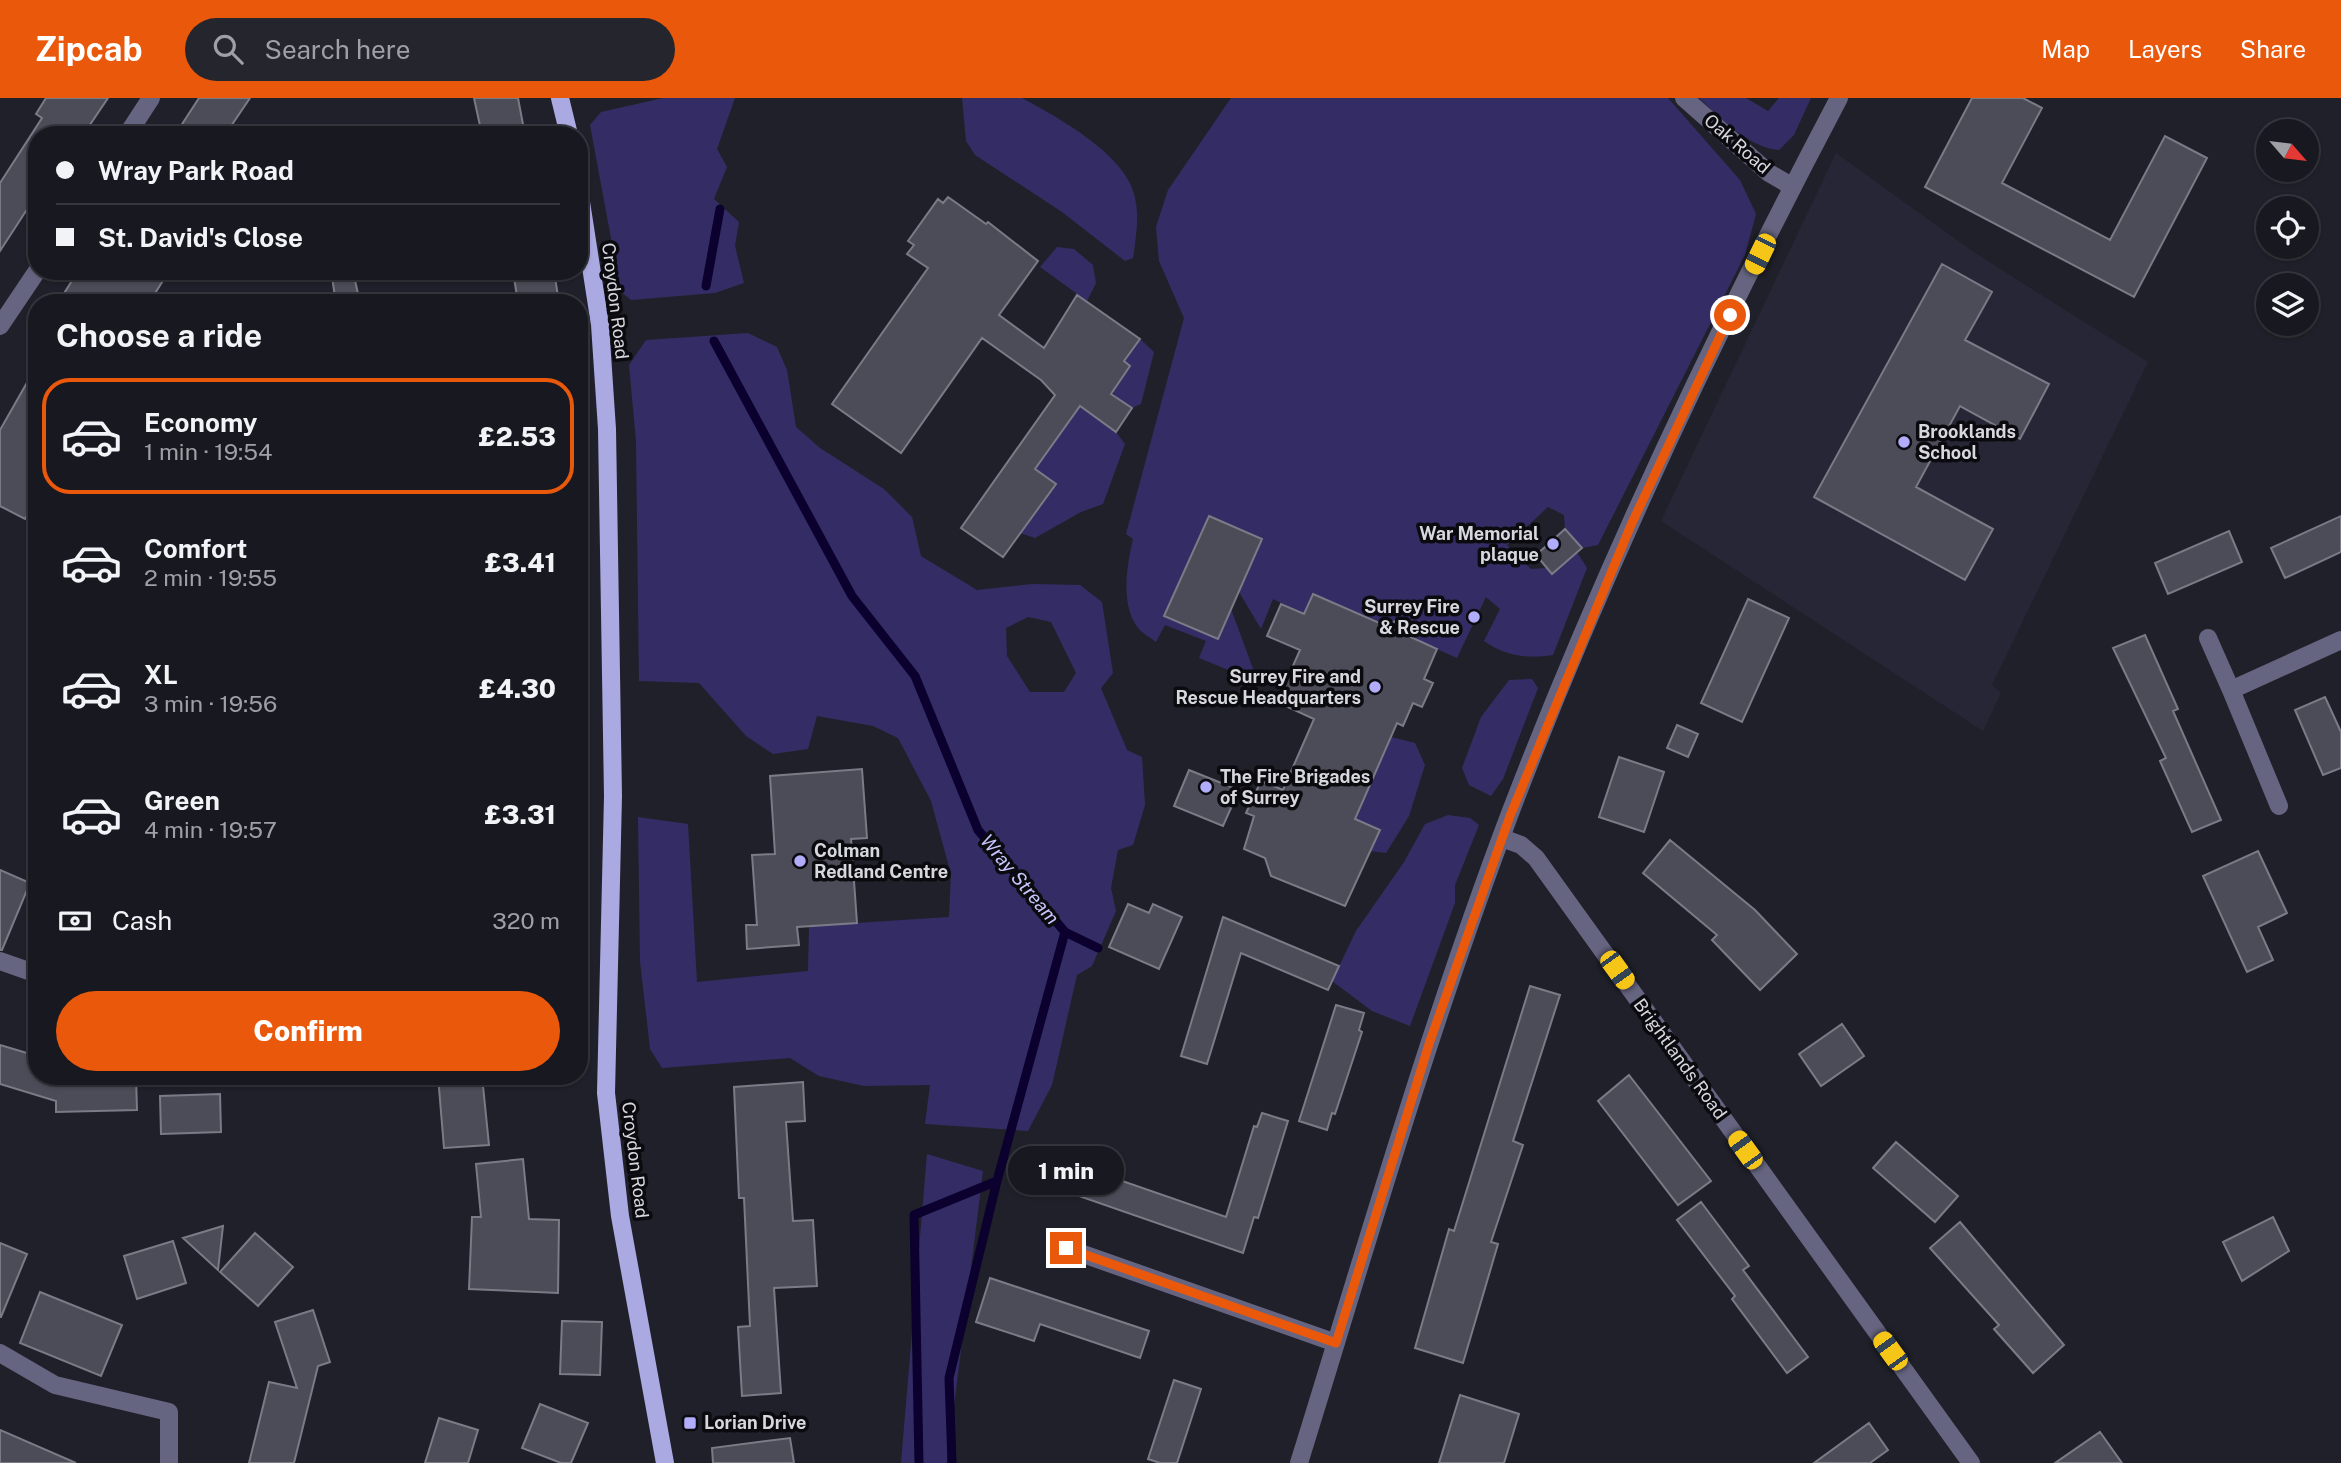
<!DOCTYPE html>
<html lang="en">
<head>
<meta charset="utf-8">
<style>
	:root { --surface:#181820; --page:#25252d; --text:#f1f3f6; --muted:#9fa0a5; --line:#36373e; --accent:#ea580c }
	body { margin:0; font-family:"Public Sans",sans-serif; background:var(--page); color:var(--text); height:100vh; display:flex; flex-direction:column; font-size:26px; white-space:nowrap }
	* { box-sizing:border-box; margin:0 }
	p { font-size:23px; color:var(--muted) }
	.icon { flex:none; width:38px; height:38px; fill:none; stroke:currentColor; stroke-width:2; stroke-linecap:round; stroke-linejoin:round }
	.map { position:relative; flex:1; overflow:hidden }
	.side { position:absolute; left:28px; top:196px; width:560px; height:791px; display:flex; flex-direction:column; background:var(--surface); border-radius:28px; box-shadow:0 2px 5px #0004,0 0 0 2px var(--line) }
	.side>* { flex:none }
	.hud { position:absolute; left:28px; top:28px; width:560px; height:154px; border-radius:28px; box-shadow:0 2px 5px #0004,0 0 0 2px var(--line); display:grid; align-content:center; height:154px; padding:0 28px; background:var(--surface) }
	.needle { width:46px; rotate:118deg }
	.buttons { position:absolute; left:2256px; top:21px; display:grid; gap:14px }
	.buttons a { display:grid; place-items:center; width:63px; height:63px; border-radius:50%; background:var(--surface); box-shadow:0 2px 5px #0004,0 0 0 2px var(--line); font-size:35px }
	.end { position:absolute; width:32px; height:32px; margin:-16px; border:9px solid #ea580c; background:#fff; box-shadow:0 0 0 4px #fff }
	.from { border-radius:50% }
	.bubble { position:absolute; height:49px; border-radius:24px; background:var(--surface); box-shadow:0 2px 5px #0004,0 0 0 2px var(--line); font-size:23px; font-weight:800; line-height:49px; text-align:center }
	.car { position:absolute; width:21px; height:42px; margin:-21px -10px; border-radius:9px; box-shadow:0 0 5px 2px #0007; background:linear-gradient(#f5c518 24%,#345 0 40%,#f5c518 0 76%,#345 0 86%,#f5c518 0) }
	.hud b { display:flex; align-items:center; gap:24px; height:66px; font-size:26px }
	.hud b+b { border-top:2px solid var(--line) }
	.hud i { width:18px; height:18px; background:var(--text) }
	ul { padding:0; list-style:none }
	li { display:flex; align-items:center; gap:21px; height:116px; margin:0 14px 10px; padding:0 14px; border:4px solid transparent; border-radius:28px }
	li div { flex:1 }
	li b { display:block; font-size:26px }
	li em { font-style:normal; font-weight:800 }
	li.selected { border-color:var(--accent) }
	li>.icon { width:63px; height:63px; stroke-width:1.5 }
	h2 { padding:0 28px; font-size:32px; line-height:84px }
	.pay { display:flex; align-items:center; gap:18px; height:77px; padding:0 28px; font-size:26px }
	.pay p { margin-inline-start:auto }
	.primary-button { display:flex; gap:14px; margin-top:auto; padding:14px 28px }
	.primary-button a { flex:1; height:80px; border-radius:42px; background:var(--accent); color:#fff; font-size:28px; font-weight:800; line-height:80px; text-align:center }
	header { display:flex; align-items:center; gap:42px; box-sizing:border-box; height:98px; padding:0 35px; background:var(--accent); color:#fff }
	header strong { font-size:33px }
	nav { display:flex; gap:38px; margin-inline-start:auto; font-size:24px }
	.search { width:490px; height:63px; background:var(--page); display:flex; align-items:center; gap:18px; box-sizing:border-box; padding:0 24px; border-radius:38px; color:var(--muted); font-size:26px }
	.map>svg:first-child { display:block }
	.built { fill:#272636 }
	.green { fill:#342d65; fill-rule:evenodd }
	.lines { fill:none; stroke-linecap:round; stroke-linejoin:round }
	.stream { stroke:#0b002e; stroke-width:9 }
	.building { fill:#4c4c58; stroke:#7b7b87; stroke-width:2 }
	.minor { stroke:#666581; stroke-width:18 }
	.major { stroke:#aba9e2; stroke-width:18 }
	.route { stroke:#ea580c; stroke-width:9 }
	.poi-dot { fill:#b1adfa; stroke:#0b0a0f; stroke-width:2.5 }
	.labels { text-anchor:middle; stroke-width:7; stroke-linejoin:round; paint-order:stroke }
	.street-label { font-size:18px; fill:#d7d7de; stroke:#0b0a0f }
	.poi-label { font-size:18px; font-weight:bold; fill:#d7d7de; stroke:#0b0a0f; text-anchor:start }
	.water-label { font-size:19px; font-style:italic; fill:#c7c6fd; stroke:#0b0a0f }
</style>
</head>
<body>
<header>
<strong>Zipcab</strong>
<div class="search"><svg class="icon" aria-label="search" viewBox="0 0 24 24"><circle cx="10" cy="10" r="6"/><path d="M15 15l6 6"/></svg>Search here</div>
<nav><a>Map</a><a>Layers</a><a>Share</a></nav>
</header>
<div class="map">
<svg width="2341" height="1365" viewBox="0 0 2341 1365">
	<rect width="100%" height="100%" fill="#20202a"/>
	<path class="built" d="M1836,55L1975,155L2148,264L1992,587L2001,595L1983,633L1661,423Z"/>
	<path class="green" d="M663,0H735L717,51L727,69L714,101L739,124L735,148L744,185L715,195L631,202L621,194L590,27L601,14Z
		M962,0C974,0 1013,0 1022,0C1055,18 1124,55 1134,96C1140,117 1136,139 1133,160L1125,163L1062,114L975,57L966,43Z
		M1231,0H1668L1740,82L1756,116L1745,157L1598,447L1582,450L1565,431L1564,417L1548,409L1507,447L1531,471L1546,470L1552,476L1577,454L1587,470L1553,557C1527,561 1505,558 1484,543L1500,511L1486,499L1457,560L1313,496L1304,516L1273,501L1261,531L1239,494L1262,441L1209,418L1165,518L1218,541L1231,511L1258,584L1199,560L1206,543L1165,527L1156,544C1151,540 1142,535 1138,530C1120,507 1127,467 1133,441L1126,436L1184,220L1159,163L1156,129L1168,92Z
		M1699,0H1746L1768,13L1779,0H1811L1794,37L1779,52C1749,50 1720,20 1699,0Z
		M1057,149L1074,151L1093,167L1096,185L1087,203L1040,169Z
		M748,235L777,249L787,272L796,329L820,350L884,391L912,419L921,458L977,492L1032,486L1080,487L1102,504L1113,575L1101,590L1127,652L1142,659L1145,707L1133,747L1118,752L1111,790L1116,813L1092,868L1077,877L1052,987L1028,1033L925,1026L930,987L864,988L819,978L790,960L662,970L650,951L640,863L638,719L688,726L697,884L808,873L809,828L949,819L951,776L931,703L898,640L873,628L817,618L808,651L773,656L746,638L699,585L639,583L636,343L629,267L646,242ZM1028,519L1051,524L1076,575L1064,594H1030L1007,558L1006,530Z
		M1140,241L1154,254L1141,306L1132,310L1115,298L1107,284L1121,281L1130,268L1124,263Z
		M1057,293L1116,334L1125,346L1103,406L1081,414L1035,440L1020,435L1055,386L1035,371L1070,323L1048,307Z
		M1532,581L1538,590L1503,681L1491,698L1469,687L1462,670L1481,619L1509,582Z
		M1383,637L1415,645L1425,667L1409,718L1386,755L1370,753L1355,721L1385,652Z
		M1448,717L1470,720L1479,727L1455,787V805L1410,928L1372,913L1332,883L1356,833L1404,764L1425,726Z
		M927,1056L983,1073L947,1365H901Z"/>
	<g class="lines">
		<path class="stream" d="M706,188L720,111
			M714,243L852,498L915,578L978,732L1065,834L1098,850
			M919,1365L914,1117L997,1083
			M952,1365L949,1280L997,1083L1065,834"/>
	</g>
	<path class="building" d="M46,0H108L83,37H37V96L0,153V85L42,20L36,16Z
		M199,0H250L225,37H175Z
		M474,0H518L525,37H482Z
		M1972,0H2023L2042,10L2002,85L2110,142L2165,38L2207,60L2134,199L1925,89Z
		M948,99L986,126L988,124L1038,163L999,217L1044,250L1077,197L1140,241L1124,263L1130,268L1111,296L1132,310L1116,334L1080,308L1035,371L1056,386L1003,459L961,430L1055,297L1041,282L982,240L901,355L832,306L928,170L907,156L914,147L908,143L938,101L943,105Z
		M1942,166L1992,194L1965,242L2049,286L2020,341L1960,308L1916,389L1993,431L1965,482L1814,399Z
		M78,173H169L149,205H58Z
		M331,173H353L360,205H336Z
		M513,173H554L559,205H518Z
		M37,267V401L25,421L0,408V332Z
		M1209,418L1262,441L1218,541L1164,518Z
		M2341,418V454L2285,480L2271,450Z
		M1565,431L1582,450L1552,476L1536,457Z
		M2229,433L2242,464L2168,496L2155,465Z
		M1313,496L1386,528L1399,521L1402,535L1437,551L1424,581L1433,585L1422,609L1413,605L1403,628L1397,625L1355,721L1380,732L1345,808L1271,778L1265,760L1244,751L1254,718L1246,715L1261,683L1283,692L1314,621L1277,604L1300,552L1267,538L1281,506L1304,516Z
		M1748,501L1789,520L1742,624L1701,605Z
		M2145,537L2178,611L2173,613L2221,722L2192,734L2160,663L2166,660L2113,550Z
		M2325,599L2341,634V670L2323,677L2295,612Z
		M1677,627L1698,636L1688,659L1667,650Z
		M1619,659L1664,674L1644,734L1599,719Z
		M862,671L867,740L851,741L857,825L797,829L799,847L747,851L746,827H757L752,757L775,756L770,678Z
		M1189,672L1239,692L1223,728L1174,708Z
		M1670,742L1755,812L1797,856L1760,892L1712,842L1717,837L1643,775Z
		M2258,753L2287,815L2258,829L2273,862L2247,874L2203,778Z
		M0,772L30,785L2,852H0Z
		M1128,806L1149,815L1153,806L1182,819L1159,871L1109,849Z
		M1223,819L1339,868L1328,892L1241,855L1207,966L1181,958Z
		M1530,888L1560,897L1513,1043L1523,1047L1491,1144L1498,1146L1463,1265L1415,1250L1449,1131L1454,1133Z
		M1336,907L1364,915L1359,932L1362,934L1335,1016L1332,1015L1327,1032L1299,1023Z
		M1842,926L1864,958L1821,988L1799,956Z
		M0,947L37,958V978H136L137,1012L56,1014V1003L0,986Z
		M1629,977L1711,1083L1678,1107L1598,1003Z
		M438,978H482L489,1047L444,1050Z
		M803,984L805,1023L786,1024L793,1123L813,1122L817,1188L774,1190L781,1295L742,1298L738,1229L750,1228L744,1100H739L734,989Z
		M220,996L221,1034L161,1036L160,998Z
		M1262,1015L1288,1023L1258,1120L1254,1119L1243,1155L1027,1080L1036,1053L1226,1119L1254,1028L1257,1029Z
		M1896,1044L1958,1098L1935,1124L1873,1070Z
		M523,1061L529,1121L559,1122L558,1195L469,1191L472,1119H481L476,1066Z
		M1701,1104L1749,1168L1743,1172L1808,1259L1787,1275L1732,1201L1735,1198L1677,1122Z
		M2273,1119L2289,1153L2242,1183L2223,1144Z
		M1960,1124L2064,1247L2033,1275L1994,1231L1999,1227L1930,1150Z
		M223,1128L218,1172L183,1140Z
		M255,1135L293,1169L258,1208L220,1174Z
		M173,1143L186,1185L137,1201L124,1158Z
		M0,1145L27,1156L1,1219H0Z
		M990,1180L1149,1233L1140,1260L1040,1226L1034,1243L976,1224Z
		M40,1194L122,1227L101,1278L20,1245Z
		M313,1212L330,1264L318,1268L294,1365H249L269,1284L297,1290L275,1224Z
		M562,1223L602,1224L600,1277L560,1276Z
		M1174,1282L1201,1291L1177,1365H1160L1148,1361Z
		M1460,1297L1519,1316L1504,1365H1439Z
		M540,1306L588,1325L571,1365H561L522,1350Z
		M439,1320L478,1332L468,1365H425Z
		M1869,1325L1888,1352L1870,1365H1814Z
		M0,1332L76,1365H0Z
		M2100,1334L2122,1365H2055Z
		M790,1340L794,1365H713L712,1350Z"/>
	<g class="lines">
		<path class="minor" d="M1684,0L1769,75L1793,89
			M127,37L151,0
			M0,228L37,173
			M2208,540L2231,592
			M2279,708L2231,592L2341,542
			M1502,740L1521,747L1536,760L1971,1365
			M0,863L37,876
			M1066,1150L1336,1245
			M0,1255L55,1287L169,1314V1365
			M1299,1365C1366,1149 1429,930 1509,718C1602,474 1717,231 1839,0"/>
		<path class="major" d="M560,0L569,37
			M579,91L600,227L607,331L613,698L606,995L620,1118L665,1365"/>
	</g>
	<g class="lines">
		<path class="route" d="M1066,1150L1336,1245L1430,943L1510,718L1631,427L1730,217"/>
	</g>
	<g class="poi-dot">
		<circle cx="1904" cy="344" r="7"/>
		<circle cx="1553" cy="446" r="7"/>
		<circle cx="1474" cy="519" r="7"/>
		<circle cx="1375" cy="589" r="7"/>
		<circle cx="1206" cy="689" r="7"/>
		<circle cx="800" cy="763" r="7"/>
		<rect x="683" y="1318" width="14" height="14" rx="3.5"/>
	</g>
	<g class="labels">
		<g class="street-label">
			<text transform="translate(1737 46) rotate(41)" y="6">Oak Road</text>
			<text transform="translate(615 203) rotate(83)" y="6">Croydon Road</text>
			<text transform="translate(1680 961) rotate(54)" y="6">Brightlands Road</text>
			<text transform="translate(635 1062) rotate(83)" y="6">Croydon Road</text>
		</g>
		<g class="poi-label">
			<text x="1918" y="340">Brooklands<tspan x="1918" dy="21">School</tspan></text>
			<text x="1539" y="442" text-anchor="end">War Memorial<tspan x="1539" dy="21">plaque</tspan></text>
			<text x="1460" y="515" text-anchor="end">Surrey Fire<tspan x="1460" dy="21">&amp; Rescue</tspan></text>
			<text x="1361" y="585" text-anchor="end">Surrey Fire and<tspan x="1361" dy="21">Rescue Headquarters</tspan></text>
			<text x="1220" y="685">The Fire Brigades<tspan x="1220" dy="21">of Surrey</tspan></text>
			<text x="814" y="759">Colman<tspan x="814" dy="21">Redland Centre</tspan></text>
			<text x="704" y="1331">Lorian Drive</text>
		</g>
		<g class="water-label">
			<text transform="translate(1020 781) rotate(50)" y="7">Wray Stream</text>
		</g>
	</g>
</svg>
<div class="buttons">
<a><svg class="needle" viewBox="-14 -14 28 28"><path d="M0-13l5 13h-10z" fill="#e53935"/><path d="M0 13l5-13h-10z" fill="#9fa0a5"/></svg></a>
<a><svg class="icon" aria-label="locate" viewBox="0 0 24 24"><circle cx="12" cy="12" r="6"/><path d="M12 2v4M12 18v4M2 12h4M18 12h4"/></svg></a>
<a><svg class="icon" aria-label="layers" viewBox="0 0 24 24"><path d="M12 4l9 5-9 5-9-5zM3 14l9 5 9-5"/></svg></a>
</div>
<i class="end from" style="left:1730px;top:217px"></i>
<i class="end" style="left:1066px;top:1150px"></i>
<div class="bubble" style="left:1008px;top:1048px;width:116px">1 min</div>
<i class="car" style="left:1760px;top:156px;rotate:206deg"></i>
<i class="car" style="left:1617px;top:872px;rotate:144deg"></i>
<i class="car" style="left:1745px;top:1052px;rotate:324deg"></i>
<i class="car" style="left:1890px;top:1253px;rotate:324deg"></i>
<div class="hud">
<b><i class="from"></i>Wray Park Road</b>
<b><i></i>St. David's Close</b>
</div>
<section class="side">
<h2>Choose a ride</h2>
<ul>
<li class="selected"><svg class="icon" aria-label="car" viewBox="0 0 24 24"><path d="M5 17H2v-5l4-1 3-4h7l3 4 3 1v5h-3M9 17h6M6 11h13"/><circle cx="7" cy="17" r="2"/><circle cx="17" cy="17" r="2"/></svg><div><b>Economy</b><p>1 min · 19:54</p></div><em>£2.53</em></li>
<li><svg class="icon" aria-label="car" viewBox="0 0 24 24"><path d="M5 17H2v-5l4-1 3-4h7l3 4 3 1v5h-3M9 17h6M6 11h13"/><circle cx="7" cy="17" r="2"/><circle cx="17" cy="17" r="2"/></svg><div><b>Comfort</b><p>2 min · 19:55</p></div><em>£3.41</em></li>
<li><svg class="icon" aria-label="car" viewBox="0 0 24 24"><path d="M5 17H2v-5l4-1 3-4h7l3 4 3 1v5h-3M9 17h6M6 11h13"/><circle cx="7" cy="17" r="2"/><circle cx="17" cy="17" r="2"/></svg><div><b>XL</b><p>3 min · 19:56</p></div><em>£4.30</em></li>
<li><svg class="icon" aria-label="car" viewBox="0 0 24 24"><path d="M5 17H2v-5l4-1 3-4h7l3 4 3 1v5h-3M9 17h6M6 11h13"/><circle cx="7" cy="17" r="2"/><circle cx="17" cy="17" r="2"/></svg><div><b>Green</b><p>4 min · 19:57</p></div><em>£3.31</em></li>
</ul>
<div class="pay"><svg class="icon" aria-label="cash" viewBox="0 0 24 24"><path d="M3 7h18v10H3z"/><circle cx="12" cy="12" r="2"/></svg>Cash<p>320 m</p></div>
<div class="primary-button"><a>Confirm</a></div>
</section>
</div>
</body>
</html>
